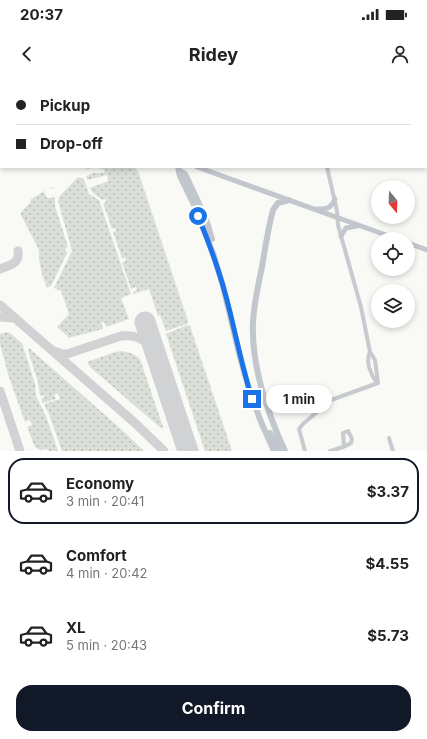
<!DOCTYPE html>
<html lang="en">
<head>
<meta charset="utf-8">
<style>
	:root { --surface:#fff; --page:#f2f2f2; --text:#222; --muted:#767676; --line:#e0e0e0; --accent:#111827 }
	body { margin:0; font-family:Inter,sans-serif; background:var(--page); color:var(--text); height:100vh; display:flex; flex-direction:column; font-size:15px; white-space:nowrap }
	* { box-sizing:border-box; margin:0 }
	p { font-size:13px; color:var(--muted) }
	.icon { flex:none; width:22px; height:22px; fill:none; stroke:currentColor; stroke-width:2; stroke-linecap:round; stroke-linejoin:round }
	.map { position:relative; height:371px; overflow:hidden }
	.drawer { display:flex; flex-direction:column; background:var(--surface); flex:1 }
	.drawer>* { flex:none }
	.banner { position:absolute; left:0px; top:0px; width:427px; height:88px; box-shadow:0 2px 6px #0003; display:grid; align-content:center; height:88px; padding:0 16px; background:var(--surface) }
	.needle { width:26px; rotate:161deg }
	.fabs { position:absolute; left:371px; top:100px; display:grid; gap:8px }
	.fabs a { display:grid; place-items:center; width:44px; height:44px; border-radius:50%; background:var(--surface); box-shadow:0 2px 6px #0003; font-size:20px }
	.end { position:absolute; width:18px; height:18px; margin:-9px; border:5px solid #1a73e8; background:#fff; box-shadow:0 0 0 2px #fff }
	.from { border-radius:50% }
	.bubble { position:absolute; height:28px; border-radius:14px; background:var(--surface); box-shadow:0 2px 6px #0003; font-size:13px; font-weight:700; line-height:28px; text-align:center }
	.banner b { display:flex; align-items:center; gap:14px; height:38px; font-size:15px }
	.banner b+b { border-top:1px solid var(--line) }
	.banner i { width:10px; height:10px; background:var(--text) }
	ul { padding:7px 0 0; list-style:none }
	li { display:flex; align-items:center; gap:12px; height:66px; margin:0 8px 6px; padding:0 8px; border:2px solid transparent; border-radius:16px }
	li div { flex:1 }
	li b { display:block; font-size:15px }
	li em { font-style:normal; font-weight:700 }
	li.selected { border-color:var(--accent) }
	li>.icon { width:36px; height:36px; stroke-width:1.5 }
	.button { display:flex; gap:8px; margin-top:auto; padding:8px 16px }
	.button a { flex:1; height:46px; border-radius:16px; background:var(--accent); color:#fff; font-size:16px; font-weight:700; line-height:46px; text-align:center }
	.status { display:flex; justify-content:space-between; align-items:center; height:28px; padding:0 20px; background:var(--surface); direction:ltr }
	.status svg { height:11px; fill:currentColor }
	header { display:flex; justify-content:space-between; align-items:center; height:52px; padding:0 16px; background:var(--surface); font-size:18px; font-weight:700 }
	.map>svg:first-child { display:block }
	.grass { fill:url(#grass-dots) }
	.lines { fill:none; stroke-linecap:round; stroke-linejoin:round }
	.taxiway { stroke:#d0d2d4; stroke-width:9 }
	.runway { stroke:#d0d2d4; stroke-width:21 }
	.minor { stroke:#c7cace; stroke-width:4 }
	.major { stroke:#c2c7ce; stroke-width:5 }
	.highway { stroke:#c2c7ce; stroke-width:6 }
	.route { stroke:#1a73e8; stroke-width:5 }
</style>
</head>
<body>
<div class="status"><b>20:37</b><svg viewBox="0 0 49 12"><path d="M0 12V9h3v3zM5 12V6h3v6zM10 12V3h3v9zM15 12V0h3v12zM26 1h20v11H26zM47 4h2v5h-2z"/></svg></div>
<header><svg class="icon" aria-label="back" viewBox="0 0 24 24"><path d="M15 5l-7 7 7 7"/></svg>Ridey<svg class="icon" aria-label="person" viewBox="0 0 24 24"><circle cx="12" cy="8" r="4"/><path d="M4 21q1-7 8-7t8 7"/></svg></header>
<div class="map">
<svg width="427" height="371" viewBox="0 0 427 371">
	<defs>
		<pattern id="grass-dots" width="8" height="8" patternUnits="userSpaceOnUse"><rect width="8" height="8" fill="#dae0d7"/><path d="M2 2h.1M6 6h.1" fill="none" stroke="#b5bab4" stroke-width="1.8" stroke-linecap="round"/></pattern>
	</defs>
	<rect width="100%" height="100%" fill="#f9f9f6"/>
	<path class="grass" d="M87,87H134L138,91L188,241L187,244L166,251L160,235L158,236L149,209L133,214V212L137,210L136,207L131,209L122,182L126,181L125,178H122L113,152L116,151L115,148L112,149L103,123L106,122V119L102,120L92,112L90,108L108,101L107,95L87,100L86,96L94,93H104L105,90L94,87L85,90Z
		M78,97L84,99L89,114L99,120L131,214L121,218L129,239L106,247L104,242L101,243L103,249L68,258L67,255H66L57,247L69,234L61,211L54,208L72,171L58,121L59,117Z
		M51,107L55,109L49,108L44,112L47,118H50L53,117L55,119V126L68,167L65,169L66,172L68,171L51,206L47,208L42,194L39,179V170L21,135V132L31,122L30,120Z
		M187,245L190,246L232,371H205L166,254Z
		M6,252L10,253L22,263L35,304L36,316L46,336L58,371H50L46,369L40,370L35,367L27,347L32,345L30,340L25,342L8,294L0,264V254Z
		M29,268L121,349L144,371H62L49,334L44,324L60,319L58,313L54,315L56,319L43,323L41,319L44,317L43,315L40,316L38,302L28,271Z
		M123,271L133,274L140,279L163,347L162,349L91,288L87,282L115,272Z"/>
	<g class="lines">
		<path class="taxiway" d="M0,189C10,185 20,184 18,171
			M0,225L135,343L164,371
			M0,237L14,238
			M54,271L62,274H67L121,256C137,254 147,260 155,274
			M0,311L20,371"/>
		<path class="runway" d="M145,242L188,371"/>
		<path class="minor" d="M302,0V1
			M327,87L337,131L338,145L341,156L361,227L370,272L375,280L378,303
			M370,272C365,282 371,295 377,303
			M389,358L393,371
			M305,371L299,349L303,344L331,320L378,303
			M330,371C337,369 345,367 351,363L352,359L348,351L343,353L344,366"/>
		<path class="major" d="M89,1V0
			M0,16L1,17
			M197,87L397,159
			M317,129C326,129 331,129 335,119
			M341,156L346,148L357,146
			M408,163L427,170"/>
		<path class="highway" d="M178,87L180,96L195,127L214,176L223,206L240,277L249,309L261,342L274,371
			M180,91L185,94L188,100L206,139L212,159
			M270,353L280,371
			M285,371C267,332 251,286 253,242C254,223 258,205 262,187C265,168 268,149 273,130L278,123L289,120"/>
	</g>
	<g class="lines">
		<path class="route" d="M198,136C211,167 222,199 230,232C237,261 243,290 252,319"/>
	</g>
</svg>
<div class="fabs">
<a><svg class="needle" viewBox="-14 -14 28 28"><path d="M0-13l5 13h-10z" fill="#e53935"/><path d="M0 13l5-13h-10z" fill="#767676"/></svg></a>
<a><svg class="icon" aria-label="locate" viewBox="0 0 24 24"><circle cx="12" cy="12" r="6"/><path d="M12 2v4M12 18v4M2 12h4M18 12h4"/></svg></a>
<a><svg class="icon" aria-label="layers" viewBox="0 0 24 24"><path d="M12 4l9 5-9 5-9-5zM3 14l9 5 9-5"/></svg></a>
</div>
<i class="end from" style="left:198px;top:136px"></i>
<i class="end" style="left:252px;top:319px"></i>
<div class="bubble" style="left:266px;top:305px;width:66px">1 min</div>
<div class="banner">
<b><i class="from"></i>Pickup</b>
<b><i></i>Drop-off</b>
</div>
</div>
<section class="drawer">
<ul>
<li class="selected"><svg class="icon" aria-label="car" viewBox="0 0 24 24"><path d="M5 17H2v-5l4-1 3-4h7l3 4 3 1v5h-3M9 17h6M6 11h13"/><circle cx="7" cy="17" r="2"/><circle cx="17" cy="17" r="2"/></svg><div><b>Economy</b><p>3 min · 20:41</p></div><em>$3.37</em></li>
<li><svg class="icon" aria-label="car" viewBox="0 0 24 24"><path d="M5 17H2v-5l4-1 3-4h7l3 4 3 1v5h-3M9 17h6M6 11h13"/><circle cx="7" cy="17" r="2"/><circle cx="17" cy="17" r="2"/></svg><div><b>Comfort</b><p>4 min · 20:42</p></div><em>$4.55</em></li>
<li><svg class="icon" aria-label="car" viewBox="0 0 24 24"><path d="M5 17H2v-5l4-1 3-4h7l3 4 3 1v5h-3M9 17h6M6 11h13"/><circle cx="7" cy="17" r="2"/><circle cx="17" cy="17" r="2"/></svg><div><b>XL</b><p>5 min · 20:43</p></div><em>$5.73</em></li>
</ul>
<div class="button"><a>Confirm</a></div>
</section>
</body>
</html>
